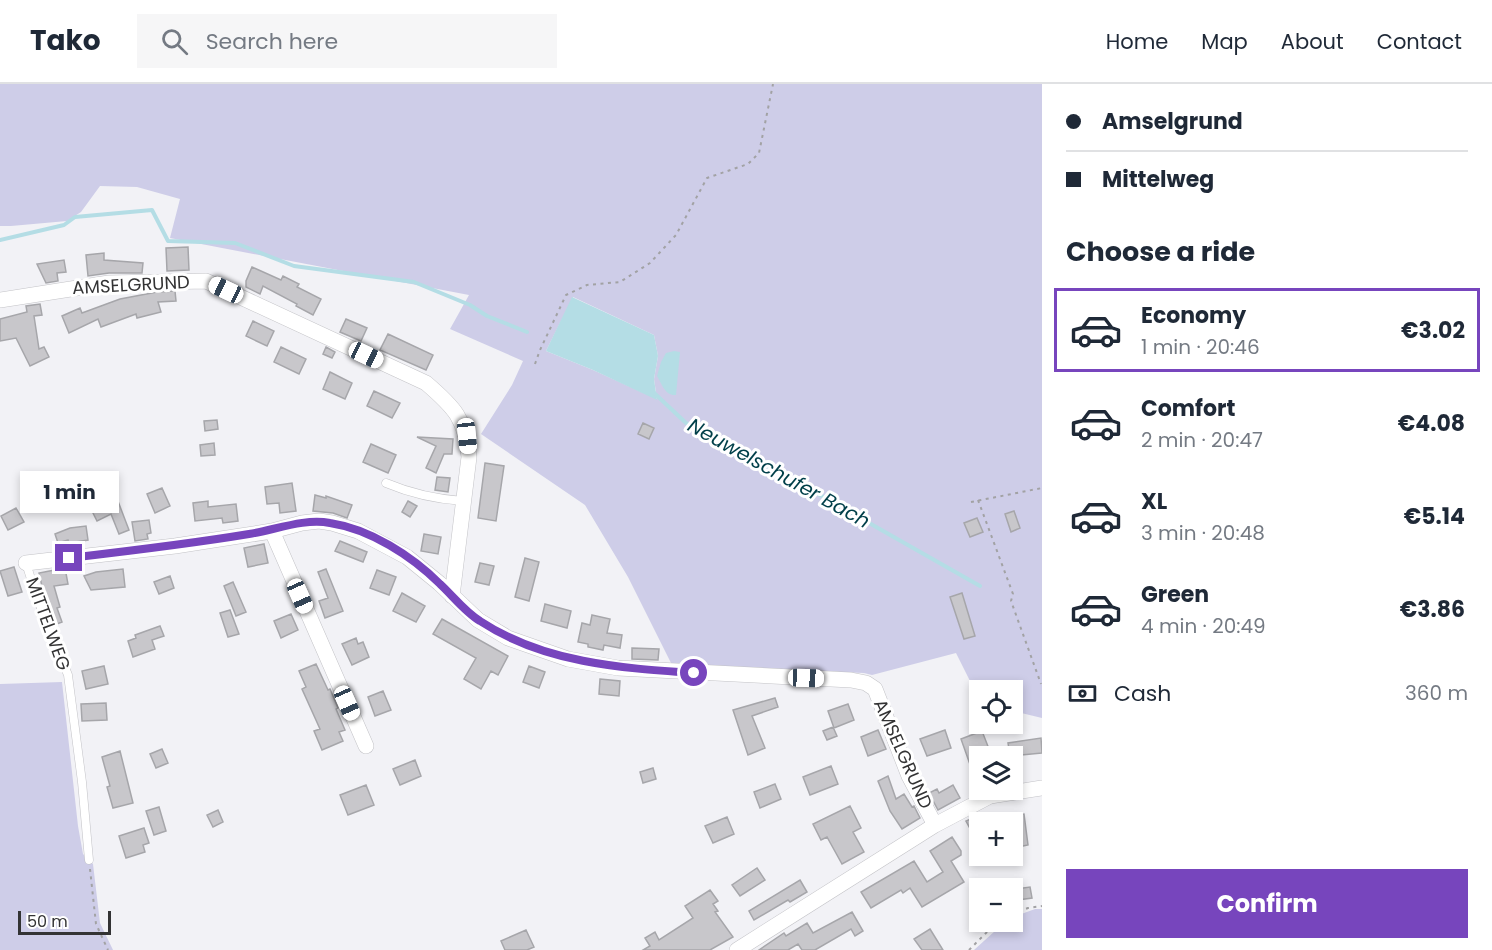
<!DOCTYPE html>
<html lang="en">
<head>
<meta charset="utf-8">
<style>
	:root { --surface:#fff; --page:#f6f6f7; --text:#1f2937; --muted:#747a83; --line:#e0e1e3; --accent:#7745bd }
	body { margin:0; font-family:Poppins,sans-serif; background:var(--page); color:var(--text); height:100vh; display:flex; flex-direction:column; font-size:22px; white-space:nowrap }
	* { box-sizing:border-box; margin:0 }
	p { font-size:20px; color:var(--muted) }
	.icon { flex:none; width:33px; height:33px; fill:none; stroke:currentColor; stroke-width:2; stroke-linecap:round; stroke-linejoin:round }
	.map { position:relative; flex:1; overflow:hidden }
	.details { display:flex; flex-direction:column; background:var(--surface); width:450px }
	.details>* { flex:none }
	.top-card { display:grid; align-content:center; height:132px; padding:0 24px; background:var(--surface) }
	.tools { position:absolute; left:969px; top:596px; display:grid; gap:12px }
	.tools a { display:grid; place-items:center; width:54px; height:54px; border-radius:0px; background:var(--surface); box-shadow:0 3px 9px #0003; font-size:30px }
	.scale { position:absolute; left:18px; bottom:15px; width:93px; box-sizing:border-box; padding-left:6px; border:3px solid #333334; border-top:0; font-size:16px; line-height:21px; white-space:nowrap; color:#333334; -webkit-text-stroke:4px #fff; paint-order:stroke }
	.end { position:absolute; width:27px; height:27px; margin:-14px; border:8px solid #7745bd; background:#fff; box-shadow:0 0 0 3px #fff }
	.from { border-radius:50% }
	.bubble { position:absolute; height:42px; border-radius:0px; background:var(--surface); box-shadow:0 3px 9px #0003; font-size:20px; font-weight:700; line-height:42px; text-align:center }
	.car { position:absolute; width:18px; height:36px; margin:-18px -9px; border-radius:8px; box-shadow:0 0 4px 2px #0007; background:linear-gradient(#fff 24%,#345 0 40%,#fff 0 76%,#345 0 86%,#fff 0) }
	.top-card b { display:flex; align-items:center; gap:21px; height:57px; font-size:22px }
	.top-card b+b { border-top:2px solid var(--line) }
	.top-card i { width:15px; height:15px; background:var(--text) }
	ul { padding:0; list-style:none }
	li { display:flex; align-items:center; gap:18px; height:84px; margin:0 12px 9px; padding:0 12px; border:3px solid transparent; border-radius:0px }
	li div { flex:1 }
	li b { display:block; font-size:22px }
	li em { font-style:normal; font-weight:700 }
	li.on { border-color:var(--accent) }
	li>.icon { width:54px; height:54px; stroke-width:1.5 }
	h2 { padding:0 24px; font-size:27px; line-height:72px }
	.pay { display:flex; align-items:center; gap:15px; height:66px; padding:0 24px; font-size:22px }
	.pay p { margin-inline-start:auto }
	.button { display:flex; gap:12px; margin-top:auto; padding:12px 24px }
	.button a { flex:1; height:69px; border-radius:0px; background:var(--accent); color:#fff; font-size:24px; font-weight:700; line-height:69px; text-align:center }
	header { display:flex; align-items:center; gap:36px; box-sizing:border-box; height:84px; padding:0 30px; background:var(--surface); border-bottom:2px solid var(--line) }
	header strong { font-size:28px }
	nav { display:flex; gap:33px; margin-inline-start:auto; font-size:21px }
	.search { width:420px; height:54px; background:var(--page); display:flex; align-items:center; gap:15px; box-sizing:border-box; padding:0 21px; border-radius:0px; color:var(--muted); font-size:22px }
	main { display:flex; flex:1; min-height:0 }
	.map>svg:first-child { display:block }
	.green { fill:#cecde8; fill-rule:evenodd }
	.water { fill:#b4dde5 }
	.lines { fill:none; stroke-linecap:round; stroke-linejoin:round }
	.stream { stroke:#b4dde5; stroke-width:4 }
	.building { fill:#c8c7cb; stroke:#a6a6aa; stroke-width:1.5 }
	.service-casing { stroke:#c3c3c7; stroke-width:9 }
	.minor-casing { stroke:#c3c3c7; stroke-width:16 }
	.path { stroke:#a2a2a4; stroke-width:2; stroke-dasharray:3 4.5; stroke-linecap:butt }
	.service { stroke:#fff; stroke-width:8 }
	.minor { stroke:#fff; stroke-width:15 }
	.route { stroke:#7745bd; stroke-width:8 }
	.labels { text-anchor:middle; stroke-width:6; stroke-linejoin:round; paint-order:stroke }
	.street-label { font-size:18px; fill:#333334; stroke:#fff }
	.water-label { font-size:20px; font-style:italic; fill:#003f49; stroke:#fff }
</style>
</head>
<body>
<header>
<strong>Tako</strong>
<div class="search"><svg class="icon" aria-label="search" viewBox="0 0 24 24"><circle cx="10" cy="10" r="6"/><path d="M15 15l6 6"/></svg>Search here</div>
<nav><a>Home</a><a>Map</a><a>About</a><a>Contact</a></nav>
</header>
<main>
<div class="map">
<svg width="1042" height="866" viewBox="0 0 1042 866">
	<rect width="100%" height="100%" fill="#f2f2f6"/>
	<path class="green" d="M0,0H1042V634L1013,627L1012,606H980L979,615L956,569L872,591L864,589L672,581L628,493L585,421L481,350L512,301L523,277L450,245L469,211L170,154L180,115L137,103L100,102L81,128L67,137L11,142H0ZM573,213L654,251L658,272L654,295L657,315L593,286L546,267Z
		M62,598L78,742L83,770L93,780L100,839L113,866H0V600Z
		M1035,825H1042V866H974L1006,837H1012L1013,833Z"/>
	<path class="water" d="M572,213L654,251L658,272L654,295L657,316L593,286L546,267Z
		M674,267L680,268L676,311C665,312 662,300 657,292L661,278L666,269Z"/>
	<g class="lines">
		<path class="stream" d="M0,156L64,141L75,133L152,126L168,157L235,159L294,182L414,198L470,221L487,232L527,248
			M652,307L686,339L804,402L980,502"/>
	</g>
	<path class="building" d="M188,163L189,186L167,187L166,164Z
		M104,169V176L143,179L142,189H109L88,192L86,171Z
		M64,176L66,188L57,189L58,197L46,199L37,180Z
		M252,183L281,196L283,192L299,200L297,203L321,215L313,231L296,222L297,220L263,202L260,210L246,203V197Z
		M175,207L176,217L158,218L161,228L137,234L136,230L101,243L98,235L69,249L62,232L80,224L82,229L120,215L157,208Z
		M40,220L42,231L34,232L39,265L44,263L49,273L30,282L16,254L0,257V235L27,228L26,222Z
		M346,235L367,244L361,257L340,248Z
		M253,237L274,247L267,262L246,252Z
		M388,250L433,271L426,286L380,266Z
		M281,263L306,275L299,290L274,278Z
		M326,263L335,268L332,274L323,270Z
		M330,288L352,299L345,315L323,305Z
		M374,307L400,319L392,334L367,322Z
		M217,336L218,345L205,347L204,337Z
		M643,339L654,344L649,355L638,350Z
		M417,353L453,355L452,370H444L436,389L426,384L436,362Z
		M214,359L215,371L201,372L200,361Z
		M371,360L396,371L388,389L363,378Z
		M485,379L504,382L496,437L478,434Z
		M437,393L450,394L448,408L435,406Z
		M292,399L296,427L280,429L279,419L267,420L265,403Z
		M162,404L170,422L155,429L147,410Z
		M315,411L326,414V412L352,421L347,434L333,429L313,427Z
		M116,412L129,446L119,450L111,430L97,437L90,423Z
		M208,417V423L236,420L238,437L223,439L222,434L195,437L193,419Z
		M408,417L417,422L410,433L402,428Z
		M16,424L24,438L8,446L1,432Z
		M1014,427L1020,444L1011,448L1005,430Z
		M977,434L983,448L970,453L964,439Z
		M149,436L151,449L147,450L148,455L135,457L132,438Z
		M86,442L88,456L69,459L68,456L58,459L55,450L70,444Z
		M424,450L441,453L438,470L421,467Z
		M340,457L367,468L363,478L335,467Z
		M264,460L268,479L248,483L244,464Z
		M525,474L539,478L529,517L515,513Z
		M480,479L494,482L489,501L475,498Z
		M14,483L22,508L8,512L0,487Z
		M65,484L68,500L54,502L60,523L57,524L62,538L54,541L46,520L39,489Z
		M123,485L125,503L91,506L84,492L96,488Z
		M326,485L343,527L325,534L319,517L328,514L318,488Z
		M377,486L396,493L389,511L370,504Z
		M170,492L174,504L159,510L154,498Z
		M233,498L246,528L236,532L224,502Z
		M402,509L425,522L416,538L393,527Z
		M962,509L975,552L964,555L950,513Z
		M545,520L571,527L567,544L541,537Z
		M230,526L239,550L228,553L220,529Z
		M291,530L298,546L281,554L274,537Z
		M592,531L610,535L607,549L622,551L620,564L604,561L603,566L588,563V560L578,558L582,539L590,541Z
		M442,535L508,572L498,591L491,587L481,605L464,595L476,574L433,550Z
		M160,542L164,552L152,556L155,565L133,573L128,557L136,554L135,551Z
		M356,554L358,560L363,558L369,573L352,581L342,560Z
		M632,564L659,565L658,576L632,575Z
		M316,580L328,606L330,605L338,624L336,625L345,646L339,648L343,657L322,666L314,647L320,645L302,605L306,603L299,587Z
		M104,582L108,600L86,605L82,587Z
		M529,582L545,588L539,604L523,598Z
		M600,595L620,597L619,612L599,610Z
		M383,607L391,626L375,632L368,613Z
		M775,614L778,623L752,632L765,664L748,671L733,626Z
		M106,619L107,636L82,637L81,620Z
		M848,620L854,636L834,644L828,627Z
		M833,643L837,652L827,656L823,647Z
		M878,646L886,665L868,672L861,653Z
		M945,646L951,664L927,672L920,655Z
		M982,647L989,665L979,669L978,703L961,655Z
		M1041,654L1042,669L1010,672L1008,659Z
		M162,665L168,679L156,684L150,670Z
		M120,667L133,719L113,724L107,703L110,702L102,673Z
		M415,676L421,692L400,701L393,685Z
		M831,682L838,700L810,711L803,693Z
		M653,684L656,695L643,699L640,688Z
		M888,692L896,715L904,710L912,723L914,722L920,734L902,745L890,727L878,697Z
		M775,700L781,715L760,724L754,708Z
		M366,701L374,721L348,731L340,711Z
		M953,701L960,714L938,726L929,709L937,705L939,709Z
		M850,722L861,744L853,748L864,768L842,780L827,753L821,756L813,740Z
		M159,723L166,747L154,751L146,727Z
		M218,726L223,738L213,743L207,731Z
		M1024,730L1028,761L1014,764L1012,732Z
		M980,731V763L966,737Z
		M727,733L734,750L713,759L705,742Z
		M144,744L149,759L143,761L145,768L126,774L119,752Z
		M952,753L961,767V771L951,777L964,798L922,823L910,804L903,809L901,806L871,824L861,808L914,777L927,798L943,788L930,767Z
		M757,784L765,796L740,812L732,801Z
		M800,796L807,808L790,818L788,816L754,836L749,827Z
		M1030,803L1032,814L1018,816L1016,805Z
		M710,806L718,817L713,820L718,827L715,828L733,853L710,866H643L650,862L645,854L655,848L659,856L693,834L685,822Z
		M852,828L863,847L855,852L851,845L815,866H802L798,860L788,866H759L784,849L786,852L807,839L813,849Z
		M930,845L943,866H922L914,855Z
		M526,846L534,863L527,866H505L501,857Z"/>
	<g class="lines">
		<defs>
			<path id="service" d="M386,399C412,410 435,415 463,417
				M26,479L37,514L68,591L82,698L89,776"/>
			<path id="minor" d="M0,216L109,199L206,197L426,299C454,323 466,335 469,373L452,512
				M272,447L366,662
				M26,479L175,462L272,447L302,439L319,437L332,439L358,447L407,473L439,499L478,536L508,554L568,575L618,584L851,596L866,599L875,605L909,692L935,741
				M737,866L935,741L990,712L1042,704"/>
		</defs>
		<use href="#service" class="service-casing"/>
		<use href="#minor" class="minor-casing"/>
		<path class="path" d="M535,280L540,266L566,211L587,201L620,198L650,179L676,151L707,94L748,80L759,69L773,0
			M978,416L1013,510L1011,517L1041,600
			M971,418L1042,404
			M90,785L96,840L108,866
			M1012,830L1028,824L1042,822
			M969,866L986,849L1001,837"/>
		<use href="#service" class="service"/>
		<use href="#minor" class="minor"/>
	</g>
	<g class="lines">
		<path class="route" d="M69,474C129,467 189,460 249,450C275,446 304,434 330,439C370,445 412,472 440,500C453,512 465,528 480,537C544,579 620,584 694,589"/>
	</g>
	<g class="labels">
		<g class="street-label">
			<text transform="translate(131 201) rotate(-3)" y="6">AMSELGRUND</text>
			<text transform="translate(48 540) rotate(70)" y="6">MITTELWEG</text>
			<text transform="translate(903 670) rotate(66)" y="6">AMSELGRUND</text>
		</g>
		<g class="water-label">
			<text transform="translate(779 389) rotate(29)" y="7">Neuwelschufer Bach</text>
		</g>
	</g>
</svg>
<div class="tools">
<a><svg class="icon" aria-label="locate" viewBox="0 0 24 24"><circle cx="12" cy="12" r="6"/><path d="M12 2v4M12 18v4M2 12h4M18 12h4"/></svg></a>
<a><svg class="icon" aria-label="layers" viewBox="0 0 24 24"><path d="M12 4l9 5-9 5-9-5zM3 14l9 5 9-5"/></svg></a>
<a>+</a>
<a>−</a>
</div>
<div class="scale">50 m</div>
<i class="end from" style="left:694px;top:589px"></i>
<i class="end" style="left:69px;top:474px"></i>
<div class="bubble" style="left:20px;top:387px;width:99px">1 min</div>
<i class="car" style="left:226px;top:206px;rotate:295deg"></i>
<i class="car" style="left:366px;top:271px;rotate:115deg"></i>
<i class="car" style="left:467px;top:352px;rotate:174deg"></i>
<i class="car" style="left:300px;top:512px;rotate:156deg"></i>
<i class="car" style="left:806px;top:594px;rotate:92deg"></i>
<i class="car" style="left:347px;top:619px;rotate:156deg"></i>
</div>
<section class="details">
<div class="top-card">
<b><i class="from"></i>Amselgrund</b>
<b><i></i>Mittelweg</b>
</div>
<h2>Choose a ride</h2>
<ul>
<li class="on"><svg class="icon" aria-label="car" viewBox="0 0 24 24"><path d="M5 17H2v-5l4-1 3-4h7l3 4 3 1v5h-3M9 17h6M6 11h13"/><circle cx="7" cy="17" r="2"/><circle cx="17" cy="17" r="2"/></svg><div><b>Economy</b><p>1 min · 20:46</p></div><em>€3.02</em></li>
<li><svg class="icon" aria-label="car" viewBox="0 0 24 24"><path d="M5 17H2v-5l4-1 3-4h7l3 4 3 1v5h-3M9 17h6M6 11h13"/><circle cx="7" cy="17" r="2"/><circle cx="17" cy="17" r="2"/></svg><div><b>Comfort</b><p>2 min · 20:47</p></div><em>€4.08</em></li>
<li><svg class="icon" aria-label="car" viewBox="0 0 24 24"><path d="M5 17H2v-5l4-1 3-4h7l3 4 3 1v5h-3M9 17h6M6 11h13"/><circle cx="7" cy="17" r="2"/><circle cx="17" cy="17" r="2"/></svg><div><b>XL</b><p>3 min · 20:48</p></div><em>€5.14</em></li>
<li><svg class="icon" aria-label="car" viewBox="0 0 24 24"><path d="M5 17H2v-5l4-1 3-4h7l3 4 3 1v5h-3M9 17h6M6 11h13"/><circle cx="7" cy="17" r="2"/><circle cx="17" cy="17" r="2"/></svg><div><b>Green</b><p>4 min · 20:49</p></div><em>€3.86</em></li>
</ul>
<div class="pay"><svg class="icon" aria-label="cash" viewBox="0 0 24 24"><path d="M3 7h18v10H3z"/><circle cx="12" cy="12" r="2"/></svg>Cash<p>360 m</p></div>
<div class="button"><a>Confirm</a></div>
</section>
</main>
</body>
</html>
